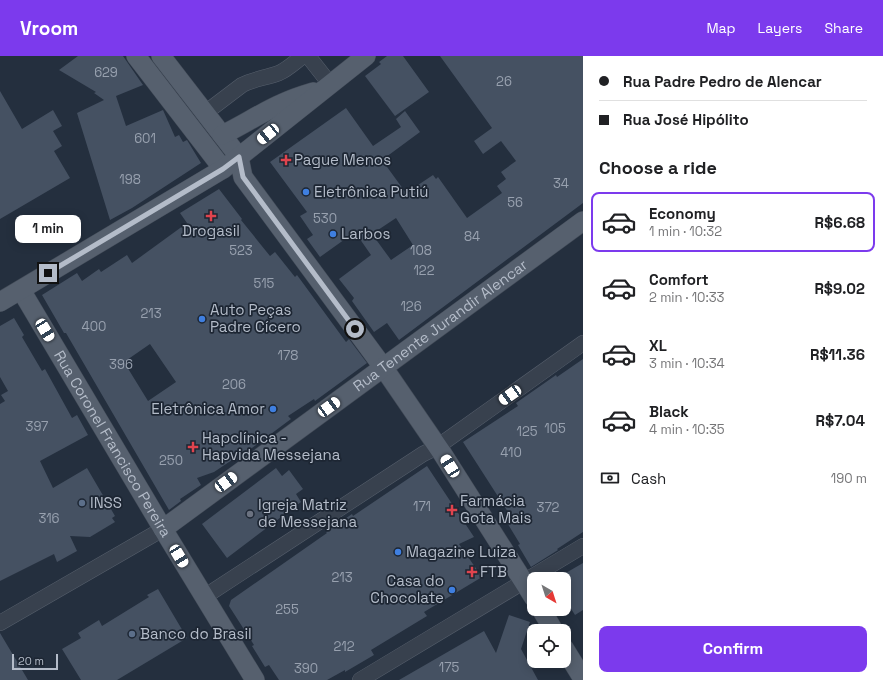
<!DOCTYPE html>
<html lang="en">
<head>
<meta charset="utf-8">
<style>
	:root { --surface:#fff; --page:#f6f6f6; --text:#202124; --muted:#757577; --line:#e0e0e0; --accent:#7c3aed }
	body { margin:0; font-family:"Space Grotesk",sans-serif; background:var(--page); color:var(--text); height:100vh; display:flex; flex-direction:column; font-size:15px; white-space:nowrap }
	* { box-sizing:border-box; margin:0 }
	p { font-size:13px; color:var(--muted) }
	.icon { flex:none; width:22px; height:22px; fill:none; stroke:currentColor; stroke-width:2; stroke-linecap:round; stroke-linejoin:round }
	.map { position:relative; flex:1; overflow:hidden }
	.side { display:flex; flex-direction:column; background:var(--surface); width:300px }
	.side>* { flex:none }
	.top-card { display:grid; align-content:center; height:88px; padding:0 16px; background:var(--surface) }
	.needle { width:26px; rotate:141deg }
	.fabs { position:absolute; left:527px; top:516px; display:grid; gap:8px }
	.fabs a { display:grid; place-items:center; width:44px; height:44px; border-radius:8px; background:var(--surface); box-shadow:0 2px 10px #0003; font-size:20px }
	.scale { position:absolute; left:12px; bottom:10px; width:46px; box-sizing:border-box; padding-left:4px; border:2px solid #b4bcc9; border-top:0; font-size:11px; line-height:14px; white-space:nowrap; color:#b4bcc9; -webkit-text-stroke:3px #1d2633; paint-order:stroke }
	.end { position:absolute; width:18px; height:18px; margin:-9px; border:5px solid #b4bcc9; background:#111; box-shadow:0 0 0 2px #111 }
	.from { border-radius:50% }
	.bubble { position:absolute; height:28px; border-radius:8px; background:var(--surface); box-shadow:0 2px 10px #0003; font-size:13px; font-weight:600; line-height:28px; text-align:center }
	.car { position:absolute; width:12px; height:24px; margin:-12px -6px; border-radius:5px; box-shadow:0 0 3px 1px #0007; background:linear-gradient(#fff 24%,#345 0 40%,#fff 0 76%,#345 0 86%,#fff 0) }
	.top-card b { display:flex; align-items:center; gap:14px; height:38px; font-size:15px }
	.top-card b+b { border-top:1px solid var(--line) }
	.top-card i { width:10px; height:10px; background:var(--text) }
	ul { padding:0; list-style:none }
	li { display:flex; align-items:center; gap:12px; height:60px; margin:0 8px 6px; padding:0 8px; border:2px solid transparent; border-radius:8px }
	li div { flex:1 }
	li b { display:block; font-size:15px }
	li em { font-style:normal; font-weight:600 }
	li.selected { border-color:var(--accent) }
	li>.icon { width:36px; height:36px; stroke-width:1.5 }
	h2 { padding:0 16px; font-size:18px; line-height:48px }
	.pay { display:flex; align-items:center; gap:10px; height:44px; padding:0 16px; font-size:15px }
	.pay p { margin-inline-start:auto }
	.button { display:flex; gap:8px; margin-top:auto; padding:8px 16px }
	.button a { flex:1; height:46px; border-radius:8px; background:var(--accent); color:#fff; font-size:16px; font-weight:600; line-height:46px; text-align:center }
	header { display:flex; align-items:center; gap:24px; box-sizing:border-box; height:56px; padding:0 20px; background:var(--accent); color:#fff }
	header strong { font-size:19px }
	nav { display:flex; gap:22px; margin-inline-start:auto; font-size:14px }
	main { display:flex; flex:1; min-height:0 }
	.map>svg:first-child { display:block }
	.building { fill:#455162; fill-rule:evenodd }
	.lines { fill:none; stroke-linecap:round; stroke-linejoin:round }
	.minor-casing { stroke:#565f6c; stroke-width:16 }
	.major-casing { stroke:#414a57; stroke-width:20 }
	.minor { stroke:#38414e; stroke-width:15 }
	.major { stroke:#56606e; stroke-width:19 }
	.route { stroke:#b4bcc9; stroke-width:5 }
	.health-dot { fill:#e0444e; stroke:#1d2633; stroke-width:1.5 }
	.shop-dot { fill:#3f7fe0; stroke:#1d2633; stroke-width:1.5 }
	.service-dot { fill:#5c6f8a; stroke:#1d2633; stroke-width:1.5 }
	.worship-dot { fill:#6b7280; stroke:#1d2633; stroke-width:1.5 }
	.labels { text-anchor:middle; stroke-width:3.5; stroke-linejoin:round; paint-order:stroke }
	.number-label { font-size:13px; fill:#98a1af }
	.poi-label { font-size:15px; fill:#b4bcc9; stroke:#1d2633; text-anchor:start }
	.street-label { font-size:15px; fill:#b4bcc9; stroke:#1d2633 }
</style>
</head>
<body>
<header>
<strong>Vroom</strong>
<nav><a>Map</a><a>Layers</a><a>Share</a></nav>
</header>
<main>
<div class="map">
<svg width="583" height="624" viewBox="0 0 583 624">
	<rect width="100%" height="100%" fill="#242f3e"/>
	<path class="building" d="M78,0H123L143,29L116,40L126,70L163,54L175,81L179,79L183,86L187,84L201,107L132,152L110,164L77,57L104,44L94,37L96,36L59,14Z
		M387,0H403L429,36L395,60L365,20L381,8L379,6Z
		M440,0H583V147L399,284L387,267L374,276L352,245L354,242L339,223L371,199L355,176L320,201L307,183L313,179L300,160L307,156L270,106L346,52L373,90L401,71L396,63L405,55L420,76L382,104L406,137L433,119L436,123L438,121L467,162L502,137L497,130L506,123L501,116L516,105L501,85L483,98L474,85L492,72ZM396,162L413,189L391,204L372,178Z
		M0,35L22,73L53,54L62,70L53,75L62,90L54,95L70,122L0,163Z
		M219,133L242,163L241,164L270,200L275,196L295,221L297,219L346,286L349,283L367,307L315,345L314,343L288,360L291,363L233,406L232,404L214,416L197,422L201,429L180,443L181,445L169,454L66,277H64L42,239L77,217L82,225L99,213L101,216L127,199L132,207L187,167L180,157ZM150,288L176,326L148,345L124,306Z
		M14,262L24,279L22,281L42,315L45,313L72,362L77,359L88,379L40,405L53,432L87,412L115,460L112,462L115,466L90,481L70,480L77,495L57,506L54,498L0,525V348L5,345L1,339L8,335L0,321V270Z
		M583,303V476L557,493L558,494L531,511L518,489L520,488L503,460L508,456L463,386L518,350L516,347L556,319L557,321Z
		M427,410L474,481L459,488L482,521L424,556L427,560L371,594L374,599L345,616V614L327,624H279L269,609L265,611L252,590L254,589L229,550L231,544L327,477L326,476L352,458L353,460Z
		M276,412L282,420L289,414L303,433L296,438L301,446L227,502L202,468Z
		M583,507V554L575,559L564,542V518Z
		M158,533L187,582L117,624H81L62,593L81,582L78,577L99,564L102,570L149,541L147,539Z
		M509,559L530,566L521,593L538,624H399L484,575L496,597Z
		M0,577L28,624H0Z"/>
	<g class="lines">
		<defs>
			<path id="minor" d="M308,0L330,28
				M205,57L242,29C253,23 266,22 279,17C288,13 295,6 303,0
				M204,541L423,398L437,391L583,287
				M0,567L163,473
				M360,624L583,490"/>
			<g id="major">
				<path d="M136,0L223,113"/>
				<path d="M161,0L239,101L243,121L383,311L442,397L534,542"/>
				<path d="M222,79C243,69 262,56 283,47C293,42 303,39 313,36"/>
				<path id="s1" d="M21,234L163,473L255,624"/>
				<path d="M0,246L223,113L239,101L366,0"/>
				<path id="s2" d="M163,473L583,165"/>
				<path d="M541,553L554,575"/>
				<path d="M564,592L583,623"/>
			</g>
		</defs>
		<use href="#minor" class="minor-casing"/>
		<use href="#major" class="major-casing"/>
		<use href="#minor" class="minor"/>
		<use href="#major" class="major"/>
	</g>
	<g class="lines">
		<path class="route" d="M48,217L223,113L239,101L243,121L355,273"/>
	</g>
	<g class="health-dot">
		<path d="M284 98h4v4h4v4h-4v4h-4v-4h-4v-4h4z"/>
		<path d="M209 154h4v4h4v4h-4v4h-4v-4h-4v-4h4z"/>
		<path d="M191 385h4v4h4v4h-4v4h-4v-4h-4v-4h4z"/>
		<path d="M450 448h4v4h4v4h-4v4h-4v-4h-4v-4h4z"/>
		<path d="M470 510h4v4h4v4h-4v4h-4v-4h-4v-4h4z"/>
	</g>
	<g class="shop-dot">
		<circle cx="306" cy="136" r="4"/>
		<circle cx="333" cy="178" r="4"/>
		<circle cx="202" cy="263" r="4"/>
		<circle cx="273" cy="353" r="4"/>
		<circle cx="398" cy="496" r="4"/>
		<circle cx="452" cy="534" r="4"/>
	</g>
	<g class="service-dot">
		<circle cx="82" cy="447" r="4"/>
		<circle cx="132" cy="578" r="4"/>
	</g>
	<circle class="worship-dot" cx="250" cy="458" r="4"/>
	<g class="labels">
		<g class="number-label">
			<text x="106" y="21">629</text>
			<text x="504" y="30">26</text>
			<text x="145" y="87">601</text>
			<text x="130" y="128">198</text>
			<text x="561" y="132">34</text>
			<text x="515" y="151">56</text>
			<text x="325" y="167">530</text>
			<text x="472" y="185">84</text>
			<text x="241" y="199">523</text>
			<text x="421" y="199">108</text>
			<text x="424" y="219">122</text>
			<text x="264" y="232">515</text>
			<text x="411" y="255">126</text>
			<text x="151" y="262">213</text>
			<text x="94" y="275">400</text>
			<text x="288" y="304">178</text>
			<text x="121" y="313">396</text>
			<text x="234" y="333">206</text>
			<text x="37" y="375">397</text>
			<text x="555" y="377">105</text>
			<text x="527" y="380">125</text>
			<text x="511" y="401">410</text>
			<text x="171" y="409">250</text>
			<text x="422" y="455">171</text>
			<text x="548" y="456">372</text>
			<text x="49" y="467">316</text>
			<text x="342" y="526">213</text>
			<text x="287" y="558">255</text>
			<text x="344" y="595">212</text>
			<text x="449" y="616">175</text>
			<text x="306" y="617">390</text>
		</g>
		<g class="poi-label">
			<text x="294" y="109">Pague Menos</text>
			<text x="314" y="141">Eletrônica Putiú</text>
			<text x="211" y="180" text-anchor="middle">Drogasil</text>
			<text x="341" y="183">Larbos</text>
			<text x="210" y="259">Auto Peças<tspan x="210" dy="17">Padre Cícero</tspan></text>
			<text x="265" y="358" text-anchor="end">Eletrônica Amor</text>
			<text x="202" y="387">Hapclínica -<tspan x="202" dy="17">Hapvida Messejana</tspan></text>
			<text x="460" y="450">Farmácia<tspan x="460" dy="17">Gota Mais</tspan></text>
			<text x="90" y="452">INSS</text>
			<text x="258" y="454">Igreja Matriz<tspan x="258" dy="17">de Messejana</tspan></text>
			<text x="406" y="501">Magazine Luiza</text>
			<text x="480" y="521">FTB</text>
			<text x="444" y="530" text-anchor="end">Casa do<tspan x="444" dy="17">Chocolate</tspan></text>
			<text x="140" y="583">Banco do Brasil</text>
		</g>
		<g class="street-label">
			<text dy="5" stroke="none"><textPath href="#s2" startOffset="344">Rua Tenente Jurandir Alencar</textPath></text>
			<text dy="5" stroke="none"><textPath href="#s1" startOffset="179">Rua Coronel Francisco Pereira</textPath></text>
		</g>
	</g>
</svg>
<div class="fabs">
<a><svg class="needle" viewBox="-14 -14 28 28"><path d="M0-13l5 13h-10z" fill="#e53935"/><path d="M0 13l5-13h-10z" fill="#757577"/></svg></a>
<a><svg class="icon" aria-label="locate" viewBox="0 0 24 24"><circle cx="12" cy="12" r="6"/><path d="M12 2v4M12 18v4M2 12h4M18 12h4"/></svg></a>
</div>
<div class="scale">20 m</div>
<i class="end from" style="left:355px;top:273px"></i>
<i class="end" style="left:48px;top:217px"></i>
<div class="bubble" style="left:15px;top:159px;width:66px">1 min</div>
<i class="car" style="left:268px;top:78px;rotate:231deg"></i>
<i class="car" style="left:45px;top:274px;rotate:149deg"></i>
<i class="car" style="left:510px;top:339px;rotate:235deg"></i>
<i class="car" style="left:329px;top:351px;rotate:54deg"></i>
<i class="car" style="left:450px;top:410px;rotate:328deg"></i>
<i class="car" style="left:226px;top:426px;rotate:54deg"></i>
<i class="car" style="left:179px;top:500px;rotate:149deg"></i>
</div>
<section class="side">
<div class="top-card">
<b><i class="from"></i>Rua Padre Pedro de Alencar</b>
<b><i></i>Rua José Hipólito</b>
</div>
<h2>Choose a ride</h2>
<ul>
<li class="selected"><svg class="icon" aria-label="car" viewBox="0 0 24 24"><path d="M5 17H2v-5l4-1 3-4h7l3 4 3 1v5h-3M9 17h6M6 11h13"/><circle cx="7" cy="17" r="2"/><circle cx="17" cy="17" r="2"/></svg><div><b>Economy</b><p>1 min · 10:32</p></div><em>R$6.68</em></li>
<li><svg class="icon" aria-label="car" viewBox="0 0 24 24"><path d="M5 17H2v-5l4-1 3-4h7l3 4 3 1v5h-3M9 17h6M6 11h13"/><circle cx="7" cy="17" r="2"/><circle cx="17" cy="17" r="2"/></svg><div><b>Comfort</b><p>2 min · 10:33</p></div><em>R$9.02</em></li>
<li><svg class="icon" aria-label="car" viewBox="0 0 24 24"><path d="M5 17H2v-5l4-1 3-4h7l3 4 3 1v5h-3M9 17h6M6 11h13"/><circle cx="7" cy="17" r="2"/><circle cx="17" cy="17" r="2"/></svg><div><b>XL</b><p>3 min · 10:34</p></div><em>R$11.36</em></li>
<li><svg class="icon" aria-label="car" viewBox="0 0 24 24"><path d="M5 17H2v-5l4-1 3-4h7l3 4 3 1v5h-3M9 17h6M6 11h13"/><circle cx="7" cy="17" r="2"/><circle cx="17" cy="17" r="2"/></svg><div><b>Black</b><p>4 min · 10:35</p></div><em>R$7.04</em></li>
</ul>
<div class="pay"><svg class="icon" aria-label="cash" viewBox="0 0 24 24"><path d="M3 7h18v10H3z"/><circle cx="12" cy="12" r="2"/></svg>Cash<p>190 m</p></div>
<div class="button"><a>Confirm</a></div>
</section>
</main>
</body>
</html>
